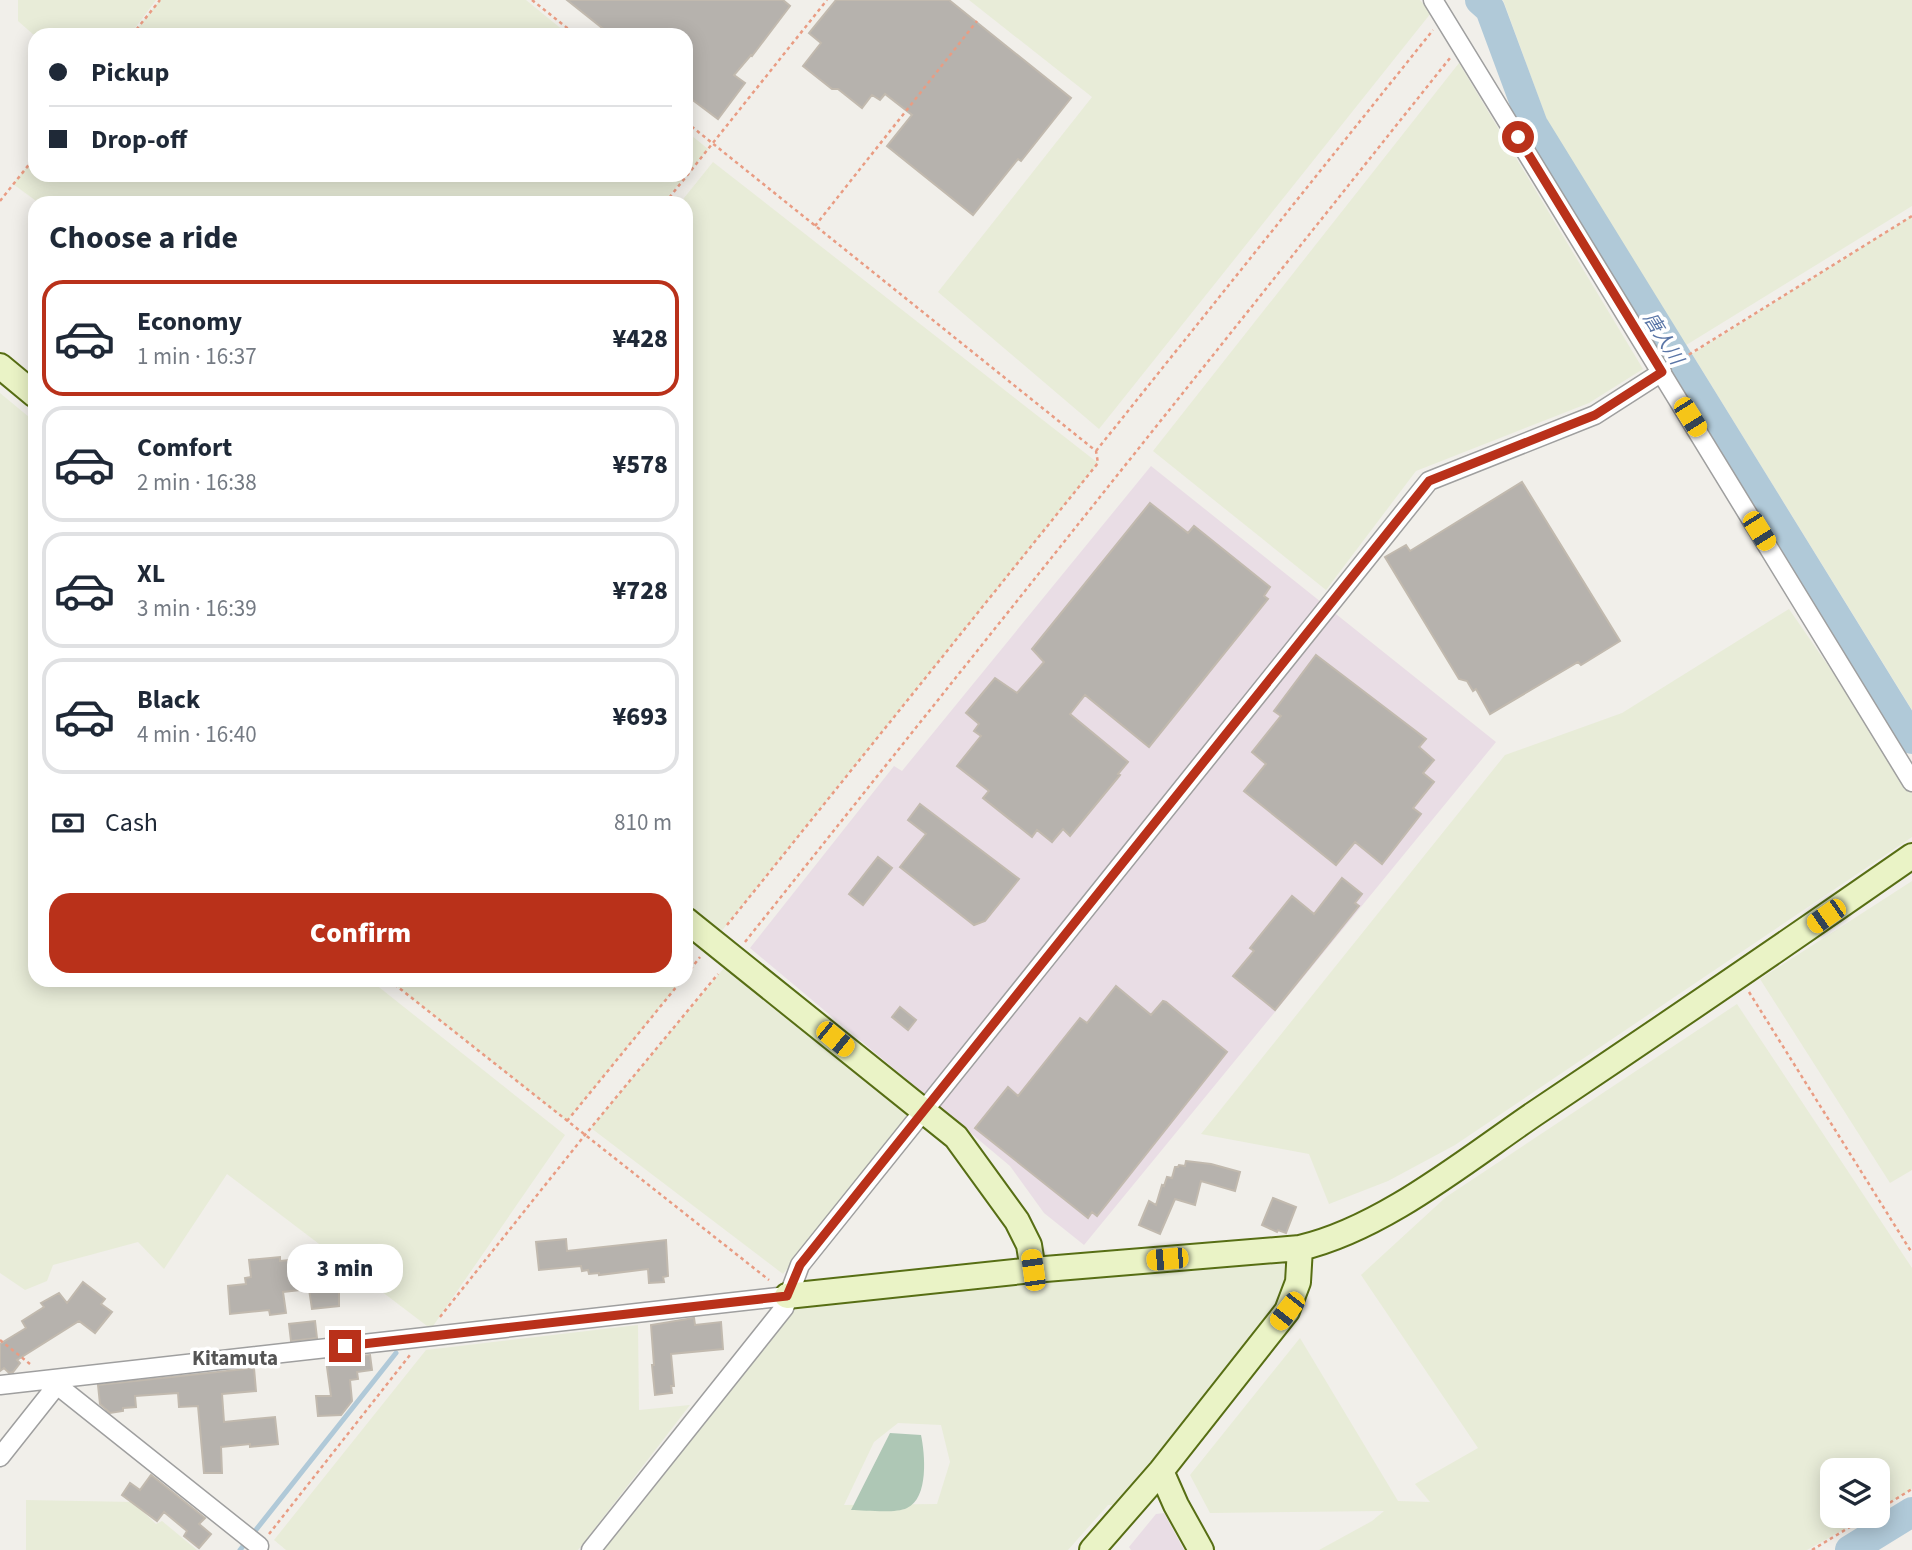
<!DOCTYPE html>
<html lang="en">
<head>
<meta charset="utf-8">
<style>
	:root { --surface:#fff; --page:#f2f2f3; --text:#1f2937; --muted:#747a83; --line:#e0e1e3; --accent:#b9311a }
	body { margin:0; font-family:"Source Sans 3","Noto Sans JP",sans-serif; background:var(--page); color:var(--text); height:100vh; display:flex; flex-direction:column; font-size:26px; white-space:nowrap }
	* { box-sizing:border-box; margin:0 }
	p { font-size:23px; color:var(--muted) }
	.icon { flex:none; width:38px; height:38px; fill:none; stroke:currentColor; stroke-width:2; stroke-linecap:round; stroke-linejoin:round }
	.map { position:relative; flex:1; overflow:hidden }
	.sheet { position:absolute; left:28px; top:196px; width:665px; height:791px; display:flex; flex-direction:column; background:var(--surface); border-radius:21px; box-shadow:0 4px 18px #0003 }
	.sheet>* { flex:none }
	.hud { position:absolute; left:28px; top:28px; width:665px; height:154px; border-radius:21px; box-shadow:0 4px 18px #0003; display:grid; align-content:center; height:154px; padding:0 21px; background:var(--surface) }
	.tools { position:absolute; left:1820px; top:1458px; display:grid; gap:14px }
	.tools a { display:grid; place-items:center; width:70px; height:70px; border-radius:14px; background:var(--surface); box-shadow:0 4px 18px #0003; font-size:35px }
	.end { position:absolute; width:32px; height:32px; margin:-16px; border:9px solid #b9311a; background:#fff; box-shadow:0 0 0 4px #fff }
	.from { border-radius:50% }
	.bubble { position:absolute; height:49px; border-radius:21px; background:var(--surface); box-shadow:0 4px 18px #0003; font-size:23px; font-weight:800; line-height:49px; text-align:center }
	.car { position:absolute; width:21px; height:42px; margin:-21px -10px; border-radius:9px; box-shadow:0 0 5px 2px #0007; background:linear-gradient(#f5c518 24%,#345 0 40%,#f5c518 0 76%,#345 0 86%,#f5c518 0) }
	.hud b { display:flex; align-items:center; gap:24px; height:66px; font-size:26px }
	.hud b+b { border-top:2px solid var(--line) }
	.hud i { width:18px; height:18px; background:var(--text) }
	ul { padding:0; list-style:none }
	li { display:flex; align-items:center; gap:21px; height:116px; margin:0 14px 10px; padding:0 7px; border:4px solid var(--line); border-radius:21px }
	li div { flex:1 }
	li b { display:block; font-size:26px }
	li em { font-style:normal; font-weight:800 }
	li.active { border-color:var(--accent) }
	li>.icon { width:63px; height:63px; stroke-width:1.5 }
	h2 { padding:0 21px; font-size:32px; line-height:84px }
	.pay { display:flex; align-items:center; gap:18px; height:77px; padding:0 21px; font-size:26px }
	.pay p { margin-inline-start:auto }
	.action { display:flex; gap:14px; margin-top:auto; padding:14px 21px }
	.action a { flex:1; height:80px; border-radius:21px; background:var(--accent); color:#fff; font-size:28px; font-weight:800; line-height:80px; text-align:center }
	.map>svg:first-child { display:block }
	.industrial { fill:#e9dde5 }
	.farmland { fill:#e8ecd8; fill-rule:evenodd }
	.cemetery { fill:#aec7b5 }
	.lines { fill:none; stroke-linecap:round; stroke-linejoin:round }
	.stream { stroke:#b0c9d8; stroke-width:5 }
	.river { stroke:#b0c9d8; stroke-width:30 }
	.building { fill:#b6b2ad; stroke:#c1b9ae; stroke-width:2 }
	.street-casing { stroke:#9f9f9f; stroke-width:21 }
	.secondary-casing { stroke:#576e14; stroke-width:28 }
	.path { stroke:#e99c83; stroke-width:2.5; stroke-dasharray:3.5 3.5; stroke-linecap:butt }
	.street { stroke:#fff; stroke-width:18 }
	.secondary { stroke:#eaf3c6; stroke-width:24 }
	.route { stroke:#b9311a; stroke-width:9 }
	.labels { text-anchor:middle; stroke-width:7; stroke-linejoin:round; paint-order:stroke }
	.water-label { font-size:19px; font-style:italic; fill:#5975a6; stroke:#fff }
	.quarter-label { font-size:21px; font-weight:bold; fill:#555; stroke:#fff }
</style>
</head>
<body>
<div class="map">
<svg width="1912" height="1550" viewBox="0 0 1912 1550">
	<rect width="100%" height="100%" fill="#f1efea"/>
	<path class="industrial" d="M1151,466L1496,742L1084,1245L1044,1213L1010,1166L750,948L894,766L902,771Z
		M1164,1513L1184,1550H1131L1129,1547L1156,1514Z"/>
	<path class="farmland" d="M18,0H156L130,35L35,36L18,21Z
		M160,0H526L569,35H132Z
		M969,0H1420L1431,13L1099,429L938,292L1092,97Z
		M1503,0H1912V206L1683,347L1548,123Z
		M1459,63L1643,369L1589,403L1416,471L1326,590L1153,451Z
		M686,131L708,149L663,203H39L13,184L35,157V175H686Z
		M713,162L1098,463L720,933L686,906V203H680Z
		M1912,216V710L1692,354Z
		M0,393L35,422V980H370L565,1135L431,1329L227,1174L164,1269L138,1242L53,1265L47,1281L25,1290L0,1273Z
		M1789,609L1912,787V837L1455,1145L1388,1181L1329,1204L1309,1154L1201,1134L1505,755L1622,713Z
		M1912,881V1170L1890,1183L1760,979Z
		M724,968L918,1105L783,1274L591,1128Z
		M389,980H682L567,1121Z
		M1737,1004L1912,1268V1489L1878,1510V1470H1832V1516H1868L1807,1550H1319L1372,1521L1384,1511L1210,1513L1190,1475L1300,1338L1398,1501L1430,1502L1415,1484L1478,1448L1361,1275L1446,1197Z
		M1285,1259L1283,1299L1119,1505H1108L1068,1550H601L638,1508L794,1307ZM898,1423L941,1425L950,1462L937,1504L844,1505L874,1442Z
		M638,1325L639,1410L690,1405L578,1550H286L274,1540L426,1350Z
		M26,1500L133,1502L156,1524L162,1521L197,1550H26Z"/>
	<path class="cemetery" d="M890,1433L921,1435C925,1454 929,1498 907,1508C895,1514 865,1510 851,1510Z"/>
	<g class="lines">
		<path class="stream" d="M240,1550L396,1353"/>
		<path class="river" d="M1480,0L1490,9L1533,125L1912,739
			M1850,1550L1912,1512"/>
	</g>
	<path class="building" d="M567,0H783L790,6L752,56L751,55L734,75L745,83L718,119L686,95V35H611Z
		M836,0H949L1071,98L1021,161L1018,159L973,215L887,146L912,115L885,94L880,100L872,95L862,108L838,89H832L803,66L821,43L809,33Z
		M1522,482L1620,641L1581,665L1578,662L1490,714L1476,689L1473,691L1467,681L1459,679L1385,557L1406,545L1410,551Z
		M1150,503L1188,533L1194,526L1270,587L1264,596L1268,599L1149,747L1085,695L1070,714L1128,762L1118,774L1120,775L1070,836L1063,829L1052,842L1037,830L1032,837L983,798L989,791L957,766L981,736L974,731L979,724L966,713L995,678L1017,693L1044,662L1032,649Z
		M1316,655L1426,739L1419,747L1434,760L1423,773L1434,782L1413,808L1421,814L1382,864L1355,842L1336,865L1244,791L1266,764L1252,752L1281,716L1274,711Z
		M920,804L1019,879L985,921L974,925L900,867L926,834L908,820Z
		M878,857L892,868L863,905L849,894Z
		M1342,878L1362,894L1355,903L1359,906L1275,1010L1233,976L1254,951L1250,948L1292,896L1314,914Z
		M1116,986L1151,1015L1163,1001L1166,1002L1227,1052L1097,1216L1092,1212L1088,1218L975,1128L1008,1087L1018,1096L1080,1018L1087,1023Z
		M900,1007L916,1020L908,1030L892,1017Z
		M1186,1161L1211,1164L1240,1172L1235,1191L1201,1181L1195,1205L1175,1199L1160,1234L1139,1225L1149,1201L1156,1205L1162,1185L1164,1186L1167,1177L1172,1178L1175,1167H1178L1179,1165L1185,1166Z
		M1273,1198L1296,1207L1286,1233L1278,1230L1277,1232L1262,1225Z
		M566,1239L567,1251L666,1240L668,1276L663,1277L664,1282L649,1283L648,1269L599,1275V1273L589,1274L588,1270L582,1271L581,1266L539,1270L536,1242Z
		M280,1257V1261L309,1258L312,1281L335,1279V1282L339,1281V1306L312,1309L309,1289L283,1292L286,1313L270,1315L269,1310L230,1314L228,1286L246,1284L245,1278L251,1277L249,1260Z
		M83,1282L105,1299L101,1304L112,1312L95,1333L79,1321L17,1360L20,1363L13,1372L9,1373L4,1368L0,1371V1344L26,1328L22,1321L44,1307L41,1303L59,1293L67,1303Z
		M694,1318L695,1325L721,1322L723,1349L671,1354L674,1386H671L672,1393L655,1395L652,1365H654L651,1325Z
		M315,1321L317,1338L291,1341L289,1324Z
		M370,1355L372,1370L357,1372L358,1379L350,1380L352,1401L341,1415L318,1416L316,1396H331L326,1360Z
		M254,1368L256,1391L222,1394L224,1422L275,1417L278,1444L250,1447V1444L221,1447L222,1473H204L198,1406L179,1407L178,1393L135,1396L136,1407L123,1408V1411L110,1413L100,1404L98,1385Z
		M151,1475L205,1518L199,1524L211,1534L199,1548L184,1536L187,1531L164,1512L157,1521L122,1495L130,1483L140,1490Z"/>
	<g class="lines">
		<defs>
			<path id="street" d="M1433,0L1912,782
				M56,1379L57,1385L259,1546
				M0,1385L787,1296
				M0,1457L57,1385
				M591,1550L784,1308L800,1265L1429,481L1595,415L1662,372"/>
			<path id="secondary" d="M0,366L35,395
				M686,920L956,1137L1017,1221L1029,1245L1033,1270
				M787,1296L1033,1270L1300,1248C1382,1229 1465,1161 1534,1114C1661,1029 1787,943 1912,856
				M1161,1471L1176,1505L1201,1550
				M1092,1550L1161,1471L1287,1311L1298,1282L1300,1248"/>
		</defs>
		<use href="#street" class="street-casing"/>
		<use href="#secondary" class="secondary-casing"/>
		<path class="path" d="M532,0L576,35
			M132,35L160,0
			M686,122L1096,451L1098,463L727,925
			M0,201L35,157
			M665,203L827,0
			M815,226L977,21
			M1677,362L1912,216
			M1096,451L1433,30
			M745,942L1450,58
			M686,975L700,957
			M389,980L769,1280
			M1749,992L1912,1253
			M567,1121L682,980
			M440,1317L585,1135L718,974
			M0,1340L30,1364
			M1878,1510L1912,1489
			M269,1534L410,1355
			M1812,1550L1868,1516"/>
		<use href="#street" class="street"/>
		<use href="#secondary" class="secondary"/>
	</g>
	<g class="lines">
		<path class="route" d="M345,1346L787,1296L800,1265L1429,481L1595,415L1662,372L1518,137"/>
	</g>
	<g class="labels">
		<g class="water-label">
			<text transform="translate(1664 338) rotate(58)" y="7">唐人川</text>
		</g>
		<g class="quarter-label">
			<text x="235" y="1365">Kitamuta</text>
		</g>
	</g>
</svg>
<div class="tools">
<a><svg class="icon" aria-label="layers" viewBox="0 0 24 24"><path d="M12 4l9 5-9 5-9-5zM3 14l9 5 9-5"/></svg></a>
</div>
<i class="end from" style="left:1518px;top:137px"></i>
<i class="end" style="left:345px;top:1346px"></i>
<div class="bubble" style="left:287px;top:1244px;width:116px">3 min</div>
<i class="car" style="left:1690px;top:417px;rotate:148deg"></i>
<i class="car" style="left:1759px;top:531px;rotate:148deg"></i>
<i class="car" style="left:1826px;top:916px;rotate:235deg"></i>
<i class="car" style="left:835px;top:1039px;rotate:129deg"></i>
<i class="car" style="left:1167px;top:1259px;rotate:265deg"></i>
<i class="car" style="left:1033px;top:1270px;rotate:352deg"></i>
<i class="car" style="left:1287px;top:1311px;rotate:218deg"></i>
<div class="hud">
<b><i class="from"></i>Pickup</b>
<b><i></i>Drop-off</b>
</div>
<section class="sheet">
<h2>Choose a ride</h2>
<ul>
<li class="active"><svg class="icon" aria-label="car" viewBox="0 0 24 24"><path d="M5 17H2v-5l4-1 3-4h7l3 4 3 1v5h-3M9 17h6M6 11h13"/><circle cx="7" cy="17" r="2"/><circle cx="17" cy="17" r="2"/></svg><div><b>Economy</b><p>1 min · 16:37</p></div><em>¥428</em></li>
<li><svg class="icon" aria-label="car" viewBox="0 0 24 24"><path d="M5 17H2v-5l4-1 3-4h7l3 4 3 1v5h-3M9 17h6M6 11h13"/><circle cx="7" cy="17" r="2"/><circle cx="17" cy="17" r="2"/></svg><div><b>Comfort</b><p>2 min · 16:38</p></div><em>¥578</em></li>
<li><svg class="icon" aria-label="car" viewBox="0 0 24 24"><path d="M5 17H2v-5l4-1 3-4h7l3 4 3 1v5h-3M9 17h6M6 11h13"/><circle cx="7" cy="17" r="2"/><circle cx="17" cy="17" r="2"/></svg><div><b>XL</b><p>3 min · 16:39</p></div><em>¥728</em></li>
<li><svg class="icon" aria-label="car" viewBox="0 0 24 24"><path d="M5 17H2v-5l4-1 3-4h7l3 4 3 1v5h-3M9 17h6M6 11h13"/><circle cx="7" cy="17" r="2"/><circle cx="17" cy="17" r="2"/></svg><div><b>Black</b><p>4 min · 16:40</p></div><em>¥693</em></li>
</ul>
<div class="pay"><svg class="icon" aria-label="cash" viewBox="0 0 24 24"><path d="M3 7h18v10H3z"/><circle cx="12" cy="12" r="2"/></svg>Cash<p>810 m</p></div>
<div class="action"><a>Confirm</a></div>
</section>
</div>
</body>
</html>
